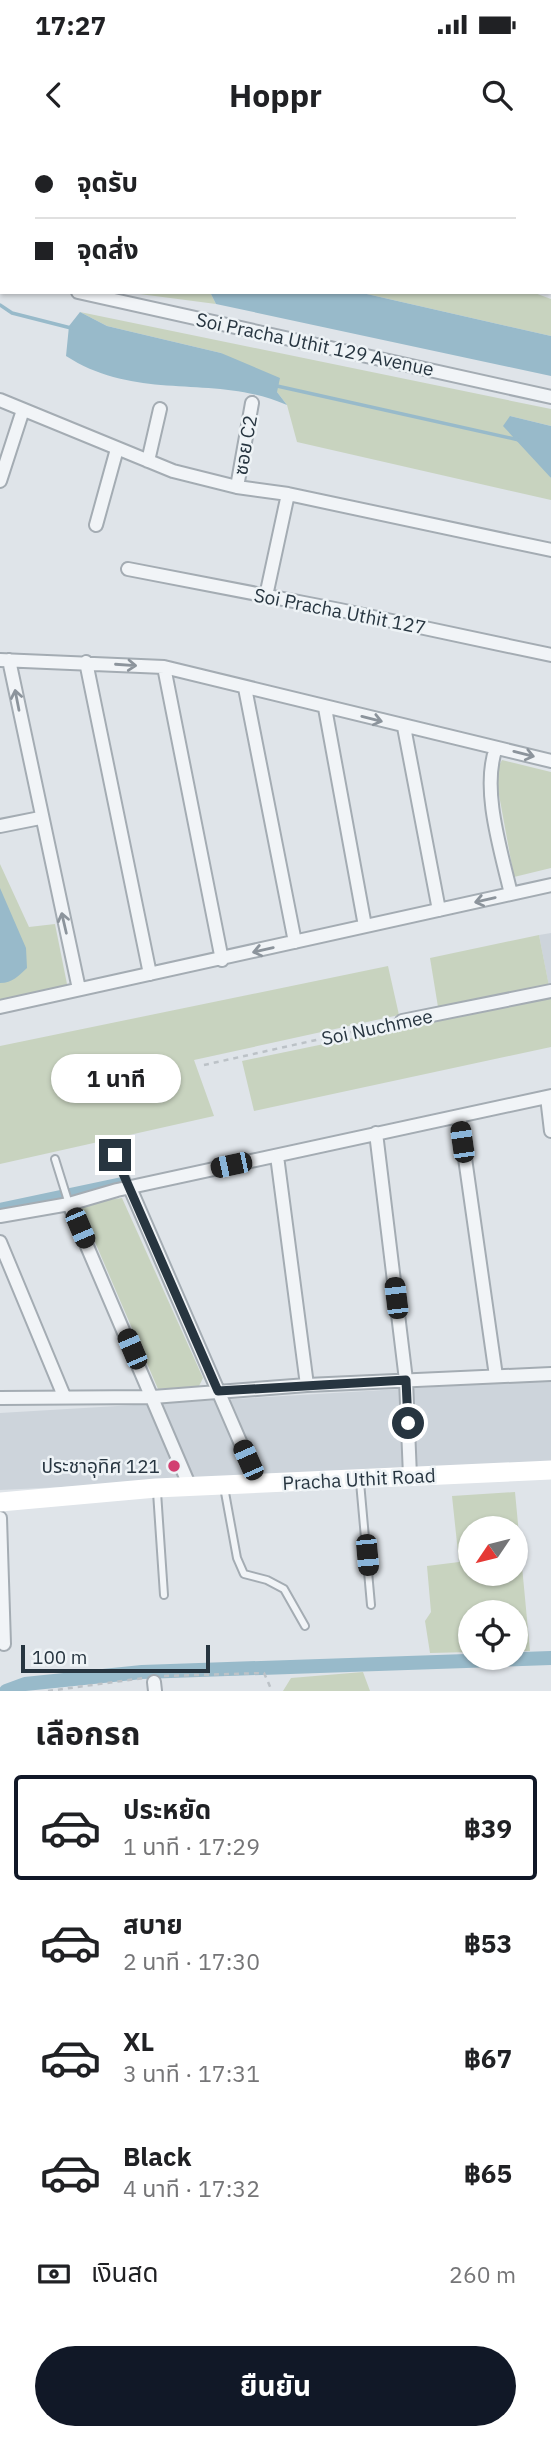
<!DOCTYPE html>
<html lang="th">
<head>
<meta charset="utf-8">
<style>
	:root { --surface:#fff; --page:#f6f6f6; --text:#202124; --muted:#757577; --line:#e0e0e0; --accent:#111827 }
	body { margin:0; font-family:"IBM Plex Sans","Noto Sans Thai",sans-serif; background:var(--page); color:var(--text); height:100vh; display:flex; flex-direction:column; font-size:26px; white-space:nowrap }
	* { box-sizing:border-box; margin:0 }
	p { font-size:23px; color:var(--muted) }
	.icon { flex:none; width:38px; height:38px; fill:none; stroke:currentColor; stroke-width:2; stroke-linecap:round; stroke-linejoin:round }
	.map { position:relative; height:1551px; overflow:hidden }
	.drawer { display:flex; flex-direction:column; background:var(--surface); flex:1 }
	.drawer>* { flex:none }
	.top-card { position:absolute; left:0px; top:0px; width:551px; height:154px; box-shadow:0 2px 5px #0004; display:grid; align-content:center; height:154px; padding:0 35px; background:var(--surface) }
	.needle { width:46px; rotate:235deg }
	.tools { position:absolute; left:458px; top:1376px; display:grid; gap:14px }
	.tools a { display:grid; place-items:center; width:70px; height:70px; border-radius:50%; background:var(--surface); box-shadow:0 2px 5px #0004; font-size:35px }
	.scale { position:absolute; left:21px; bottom:18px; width:189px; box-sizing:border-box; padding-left:7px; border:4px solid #273540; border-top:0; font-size:19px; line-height:24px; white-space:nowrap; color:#273540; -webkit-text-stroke:5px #eef3f6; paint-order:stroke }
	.end { position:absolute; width:32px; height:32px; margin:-16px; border:9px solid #273540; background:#fff; box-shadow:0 0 0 4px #fff }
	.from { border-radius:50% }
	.bubble { position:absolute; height:49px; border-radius:24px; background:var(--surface); box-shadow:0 2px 5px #0004; font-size:23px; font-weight:700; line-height:49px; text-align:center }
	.car { position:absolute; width:21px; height:42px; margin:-21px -10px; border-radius:9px; box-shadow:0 0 5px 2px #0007; background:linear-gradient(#222 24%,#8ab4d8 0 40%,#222 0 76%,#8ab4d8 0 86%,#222 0) }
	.top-card b { display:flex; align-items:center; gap:24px; height:66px; font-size:26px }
	.top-card b+b { border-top:2px solid var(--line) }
	.top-card i { width:18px; height:18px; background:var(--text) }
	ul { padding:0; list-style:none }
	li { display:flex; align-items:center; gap:21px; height:105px; margin:0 14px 10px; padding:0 21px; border:4px solid transparent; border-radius:7px }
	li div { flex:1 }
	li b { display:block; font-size:26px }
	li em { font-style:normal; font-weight:700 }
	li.selected { border-color:var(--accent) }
	li>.icon { width:63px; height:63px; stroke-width:1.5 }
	h2 { padding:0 35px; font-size:32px; line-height:84px }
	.pay { display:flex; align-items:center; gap:18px; height:77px; padding:0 35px; font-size:26px }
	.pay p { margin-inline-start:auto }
	.primary-button { display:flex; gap:14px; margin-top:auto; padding:14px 35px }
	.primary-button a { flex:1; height:80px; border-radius:42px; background:var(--accent); color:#fff; font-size:28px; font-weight:700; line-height:80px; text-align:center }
	.status { display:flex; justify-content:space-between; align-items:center; height:49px; padding:0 35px; background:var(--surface); direction:ltr }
	.status svg { height:19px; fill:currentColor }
	header { display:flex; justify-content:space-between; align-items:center; height:91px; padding:0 35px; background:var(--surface); font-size:32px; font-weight:700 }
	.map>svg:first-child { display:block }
	.built { fill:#cdd4db }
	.green { fill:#c8d3bf; fill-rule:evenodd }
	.water { fill:#98baca }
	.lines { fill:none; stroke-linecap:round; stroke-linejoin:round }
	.stream { stroke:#98baca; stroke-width:3.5 }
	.canal { stroke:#98baca; stroke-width:14 }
	.river { stroke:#98baca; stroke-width:23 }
	.service-casing { stroke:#a4acb3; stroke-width:10 }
	.minor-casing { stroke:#a4acb3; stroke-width:16 }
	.path { stroke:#bcc2c7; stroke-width:2.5; stroke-dasharray:5 5; stroke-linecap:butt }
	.service { stroke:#f1f4f7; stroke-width:6 }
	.minor { stroke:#f1f4f7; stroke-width:12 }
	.secondary { stroke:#fff; stroke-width:19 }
	.oneway { stroke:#8c949c }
	.route { stroke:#273540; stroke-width:9 }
	.poi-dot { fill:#d23f71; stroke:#eef3f6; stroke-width:2.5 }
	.labels { text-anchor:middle; stroke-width:5; stroke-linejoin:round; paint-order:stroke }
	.street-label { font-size:19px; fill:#273540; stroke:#eef3f6 }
	.poi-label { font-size:19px; fill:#273540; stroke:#eef3f6; text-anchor:end }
</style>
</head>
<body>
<div class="status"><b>17:27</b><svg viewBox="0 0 49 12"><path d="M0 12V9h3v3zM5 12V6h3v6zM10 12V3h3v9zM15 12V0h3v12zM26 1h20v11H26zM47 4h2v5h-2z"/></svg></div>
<header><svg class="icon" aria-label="back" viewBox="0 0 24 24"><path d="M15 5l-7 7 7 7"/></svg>Hoppr<svg class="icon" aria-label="search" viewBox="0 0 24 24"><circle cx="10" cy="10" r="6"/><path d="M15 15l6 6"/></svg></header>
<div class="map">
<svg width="551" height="1551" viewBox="0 0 551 1551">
	<rect width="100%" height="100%" fill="#dfe4e9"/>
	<path class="built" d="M551,793V857L539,795Z
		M551,1240V1323L0,1350V1273Z"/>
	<path class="green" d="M54,0H218L54,2Z
		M304,0H538L304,2Z
		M129,152H210L216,164L132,153Z
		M358,152H532L551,159V196Z
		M80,172L551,269V286L510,276L551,338V360L297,302L287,265L277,252L221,213L107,186Z
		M502,620L551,632V728L514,737L495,633Z
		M0,724L29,787L55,784L68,849L0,861Z
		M539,795L549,846L438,867L430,818Z
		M388,826L399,875L194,920L214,976L0,1024V906Z
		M551,857V907L254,971L242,921Z
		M122,1058L203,1238L199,1246L158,1249L80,1067L94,1062Z
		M515,1352L530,1511H516V1472H471V1512L430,1513L425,1481L431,1472L427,1426L459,1422L452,1356ZM471,1388H516V1433H471Z
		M363,1532L370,1551H283L291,1538Z"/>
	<path class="water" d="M210,152H358L551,196V236L216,164Z
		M80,172L107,186L221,213L280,238L277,252L287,265C215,233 139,263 66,216L69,186Z
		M510,276L551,286V338L503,286Z
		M0,748L26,808L27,828C18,836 13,843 0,843Z"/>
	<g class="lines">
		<path class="stream" d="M0,165L12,173L71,188
			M277,246L519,300"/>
		<path class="canal" d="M0,1070L122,1044
			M6,1551L25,1544L142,1532L551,1518"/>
		<path class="river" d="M45,2L46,0
			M0,136L2,135"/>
		<defs>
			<path id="service" d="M115,1015L130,1048
				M55,1019L69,1064
				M360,1342L371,1465
				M224,1347L237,1418L244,1434L267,1440L284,1449L305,1486
				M157,1352L164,1455"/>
			<path id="minor" d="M11,0L15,2
				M301,2L302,0
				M0,127L2,128
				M78,152L551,257
				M0,260L173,331L237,347L288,354L266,456
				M148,321L160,269
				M0,341L23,270
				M237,347L252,263
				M288,354L551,410
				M96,385L117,309
				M128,429L340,470L551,515
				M0,520L164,527L551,621
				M9,520L79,849
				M86,522L150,834
				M164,527L222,820
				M245,548L295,802
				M325,568L365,786
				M404,587L439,770
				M496,608C481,649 501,711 511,754
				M0,686L40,678
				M0,867L551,745
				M402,881L551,851
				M547,957L551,991
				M459,976L496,1236
				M376,993L406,1240L410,1336
				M277,1016L307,1245
				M130,1048L258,1343
				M69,1064L190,1347
				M0,1076L69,1064L117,1050L551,956
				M0,1102L64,1256
				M0,1258L153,1257L307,1245L551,1234
				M0,1378L4,1504
				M154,1542L155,1551"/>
		</defs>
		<use href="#service" class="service-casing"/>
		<use href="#minor" class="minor-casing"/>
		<path class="path" d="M320,2V0
			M550,30L551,34
			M550,65L551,64
			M550,79L551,75
			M550,103L551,104
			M204,925L392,883
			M164,1536L264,1533L272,1551
			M48,1551L144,1538"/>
		<use href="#service" class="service"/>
		<use href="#minor" class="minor"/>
		<path class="secondary" d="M0,1362L156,1348L551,1330"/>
	</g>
	<defs><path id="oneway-shaft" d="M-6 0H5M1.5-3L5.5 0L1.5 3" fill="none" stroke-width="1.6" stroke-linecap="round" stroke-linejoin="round" transform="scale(1.75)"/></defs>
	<g class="oneway">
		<use href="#oneway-shaft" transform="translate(126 525) rotate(4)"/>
		<use href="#oneway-shaft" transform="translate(17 560) rotate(-101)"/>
		<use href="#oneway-shaft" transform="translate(372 579) rotate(14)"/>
		<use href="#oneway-shaft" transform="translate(524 614) rotate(14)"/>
		<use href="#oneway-shaft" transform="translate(485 760) rotate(167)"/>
		<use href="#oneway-shaft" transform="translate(64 783) rotate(-103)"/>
		<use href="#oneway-shaft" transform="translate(263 810) rotate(167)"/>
	</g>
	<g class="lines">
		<path class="route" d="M115,1015L218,1251L406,1240L408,1283"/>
	</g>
	<circle class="poi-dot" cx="174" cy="1326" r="7"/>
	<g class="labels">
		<g class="street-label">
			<text transform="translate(315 204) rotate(12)" y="7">Soi Pracha Uthit 129 Avenue</text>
			<text transform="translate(245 305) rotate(-80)" y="7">ซอย C2</text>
			<text transform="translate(340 471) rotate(11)" y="7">Soi Pracha Uthit 127</text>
			<text transform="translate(377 887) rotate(-12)" y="7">Soi Nuchmee</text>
			<text transform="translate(359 1339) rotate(-3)" y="7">Pracha Uthit Road</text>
		</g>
		<g class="poi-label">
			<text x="160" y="1333">ประชาอุทิศ 121</text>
		</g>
	</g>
</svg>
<div class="tools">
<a><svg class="needle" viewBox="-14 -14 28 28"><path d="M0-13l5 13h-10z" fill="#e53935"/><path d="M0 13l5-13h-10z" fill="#757577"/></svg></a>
<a><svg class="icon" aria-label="locate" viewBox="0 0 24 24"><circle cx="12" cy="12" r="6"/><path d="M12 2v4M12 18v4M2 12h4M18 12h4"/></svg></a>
</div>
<div class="scale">100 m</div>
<i class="end from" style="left:408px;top:1283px"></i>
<i class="end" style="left:115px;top:1015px"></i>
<div class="bubble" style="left:51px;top:914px;width:130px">1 นาที</div>
<i class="car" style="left:462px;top:1002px;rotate:352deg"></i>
<i class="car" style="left:231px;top:1025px;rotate:258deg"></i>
<i class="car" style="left:80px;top:1088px;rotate:157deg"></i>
<i class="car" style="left:396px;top:1158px;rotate:353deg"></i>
<i class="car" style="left:132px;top:1209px;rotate:337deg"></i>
<i class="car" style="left:248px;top:1320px;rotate:336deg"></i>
<i class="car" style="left:367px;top:1415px;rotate:175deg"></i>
<div class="top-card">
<b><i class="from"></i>จุดรับ</b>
<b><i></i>จุดส่ง</b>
</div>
</div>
<section class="drawer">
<h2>เลือกรถ</h2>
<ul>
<li class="selected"><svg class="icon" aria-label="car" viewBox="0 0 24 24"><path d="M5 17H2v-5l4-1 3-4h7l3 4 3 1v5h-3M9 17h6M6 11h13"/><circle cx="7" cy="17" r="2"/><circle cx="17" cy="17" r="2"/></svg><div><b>ประหยัด</b><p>1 นาที · 17:29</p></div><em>฿39</em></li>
<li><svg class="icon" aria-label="car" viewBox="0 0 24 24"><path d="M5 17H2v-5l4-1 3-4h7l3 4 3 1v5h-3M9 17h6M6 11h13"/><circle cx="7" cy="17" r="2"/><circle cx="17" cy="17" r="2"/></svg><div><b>สบาย</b><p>2 นาที · 17:30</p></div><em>฿53</em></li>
<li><svg class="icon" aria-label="car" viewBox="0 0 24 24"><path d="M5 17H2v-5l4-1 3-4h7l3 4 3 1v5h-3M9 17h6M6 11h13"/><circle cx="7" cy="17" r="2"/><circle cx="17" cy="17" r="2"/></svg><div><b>XL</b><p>3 นาที · 17:31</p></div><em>฿67</em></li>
<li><svg class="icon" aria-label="car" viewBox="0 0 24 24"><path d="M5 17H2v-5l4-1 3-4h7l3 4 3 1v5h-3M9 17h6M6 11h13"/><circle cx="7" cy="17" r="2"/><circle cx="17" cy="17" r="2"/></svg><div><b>Black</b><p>4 นาที · 17:32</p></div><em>฿65</em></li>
</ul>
<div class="pay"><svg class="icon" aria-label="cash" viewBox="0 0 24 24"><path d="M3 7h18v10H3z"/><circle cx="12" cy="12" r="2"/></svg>เงินสด<p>260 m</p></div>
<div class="primary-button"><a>ยืนยัน</a></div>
</section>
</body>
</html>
